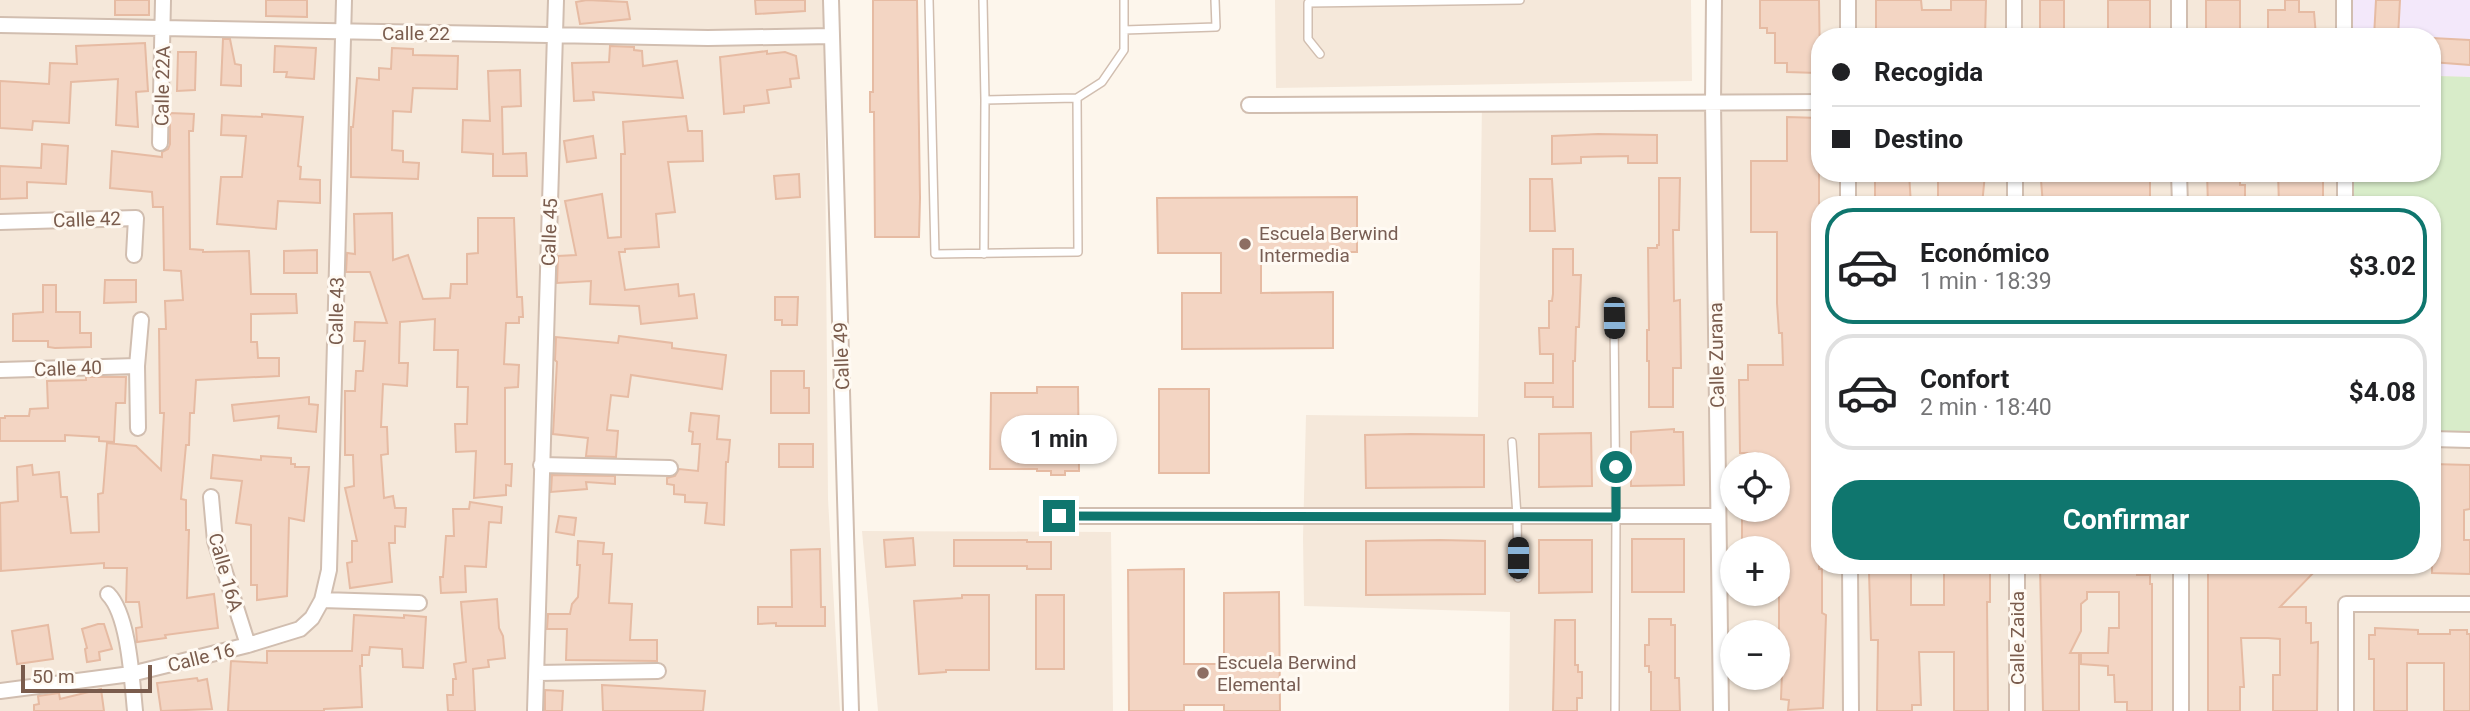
<!DOCTYPE html>
<html lang="es">
<head>
<meta charset="utf-8">
<style>
	:root { --surface:#fff; --page:#f2f2f2; --text:#202124; --muted:#757577; --line:#e0e0e0; --accent:#0f766e }
	body { margin:0; font-family:Roboto,sans-serif; background:var(--page); color:var(--text); height:100vh; display:flex; flex-direction:column; font-size:26px; white-space:nowrap }
	* { box-sizing:border-box; margin:0 }
	p { font-size:23px; color:var(--muted) }
	.icon { flex:none; width:38px; height:38px; fill:none; stroke:currentColor; stroke-width:2; stroke-linecap:round; stroke-linejoin:round }
	.map { position:relative; flex:1; overflow:hidden }
	.details { position:absolute; left:1811px; top:196px; width:630px; height:378px; display:flex; flex-direction:column; background:var(--surface); border-radius:28px; box-shadow:0 2px 5px #0004 }
	.details>* { flex:none }
	.guide { position:absolute; left:1811px; top:28px; width:630px; height:154px; border-radius:28px; box-shadow:0 2px 5px #0004; display:grid; align-content:center; height:154px; padding:0 21px; background:var(--surface) }
	.tools { position:absolute; left:1720px; top:452px; display:grid; gap:14px }
	.tools a { display:grid; place-items:center; width:70px; height:70px; border-radius:50%; background:var(--surface); box-shadow:0 2px 5px #0004; font-size:35px }
	.scale { position:absolute; left:21px; bottom:18px; width:131px; box-sizing:border-box; padding-left:7px; border:4px solid #7a5c4d; border-top:0; font-size:19px; line-height:24px; white-space:nowrap; color:#7a5c4d; -webkit-text-stroke:5px #fffaf3; paint-order:stroke }
	.end { position:absolute; width:32px; height:32px; margin:-16px; border:9px solid #0f766e; background:#fff; box-shadow:0 0 0 4px #fff }
	.from { border-radius:50% }
	.bubble { position:absolute; height:49px; border-radius:24px; background:var(--surface); box-shadow:0 2px 5px #0004; font-size:23px; font-weight:700; line-height:49px; text-align:center }
	.car { position:absolute; width:21px; height:42px; margin:-21px -10px; border-radius:9px; box-shadow:0 0 5px 2px #0007; background:linear-gradient(#222 24%,#8ab4d8 0 40%,#222 0 76%,#8ab4d8 0 86%,#222 0) }
	.guide b { display:flex; align-items:center; gap:24px; height:66px; font-size:26px }
	.guide b+b { border-top:2px solid var(--line) }
	.guide i { width:18px; height:18px; background:var(--text) }
	ul { padding:12px 0 0; list-style:none }
	li { display:flex; align-items:center; gap:21px; height:116px; margin:0 14px 10px; padding:0 7px; border:4px solid var(--line); border-radius:28px }
	li div { flex:1 }
	li b { display:block; font-size:26px }
	li em { font-style:normal; font-weight:700 }
	li.active { border-color:var(--accent) }
	li>.icon { width:63px; height:63px; stroke-width:1.5 }
	.action { display:flex; gap:14px; margin-top:auto; padding:14px 21px }
	.action a { flex:1; height:80px; border-radius:28px; background:var(--accent); color:#fff; font-size:28px; font-weight:700; line-height:80px; text-align:center }
	.map>svg:first-child { display:block }
	.residential { fill:#f5e8da; fill-rule:evenodd }
	.education { fill:#f3e8fa }
	.green { fill:#d8ecc9 }
	.building { fill:#f3d5c3; stroke:#e6bba3; stroke-width:2 }
	.lines { fill:none; stroke-linecap:round; stroke-linejoin:round }
	.lane-casing { stroke:#d1beb0; stroke-width:10 }
	.street-casing { stroke:#d1beb0; stroke-width:18 }
	.lane { stroke:#fff; stroke-width:7 }
	.street { stroke:#fff; stroke-width:14 }
	.route { stroke:#0f766e; stroke-width:9 }
	.education-dot { fill:#8d6e63; stroke:#fffaf3; stroke-width:2.5 }
	.labels { text-anchor:middle; stroke-width:6; stroke-linejoin:round; paint-order:stroke }
	.street-label { font-size:19px; fill:#7a5c4d; stroke:#fffaf3 }
	.education-label { font-size:19px; fill:#785e54; stroke:#fffaf3; text-anchor:start }
</style>
</head>
<body>
<div class="map">
<svg width="2470" height="711" viewBox="0 0 2470 711">
	<rect width="100%" height="100%" fill="#fdf6ec"/>
	<path class="residential" d="M0,0H824L828,499L840,711H0Z
		M1275,0H1691L1692,81L1276,88Z
		M1713,0H2470V711H1509L1510,612L1304,606L1303,538L1306,415L1478,417L1482,102H1713ZM1820,37H2432V173H1820ZM1820,205H2432V565H1820ZM1732,464H1778V509H1732ZM1732,548H1778V593H1732ZM1732,632H1778V677H1732Z
		M862,531L1111,532L1113,711H878Z"/>
	<path class="education" d="M2344,0H2470V77L2433,76L2432,37H2344Z"/>
	<path class="green" d="M2433,76L2470,77V438H2433L2432,205H2345V173H2432Z"/>
	<path class="building" d="M115,0H149V15H115Z
		M266,0H307V17L266,16Z
		M587,0L627,2L630,19L580,24L576,2Z
		M755,0H805V11L756,14Z
		M873,0H917L920,198L919,237H875L874,112H870V92H873Z
		M1760,0H1819L1820,64H1817V73L1787,72V63H1775V33H1767V28H1760Z
		M1876,0H1921L1922,10H1951V0H1986L1985,37H1876Z
		M2040,0H2064V37H2040Z
		M2108,0H2150V37H2108Z
		M2206,0H2240V37H2206Z
		M2285,0H2299V12H2314L2316,36L2268,37V10H2285Z
		M2376,0H2400L2398,37H2374Z
		M2432,38L2470,40V65L2432,62Z
		M223,39H230L235,64L241,65V86L221,85Z
		M145,43L148,91L136,92L138,127L116,125L118,79L71,82L69,123L33,121L32,130L0,128V81L49,84L50,63L77,64L76,46Z
		M275,46L316,48L314,79L286,77L287,72H274Z
		M610,46L634,47V50L642,51L643,66L677,61L683,98L593,92L594,100L574,101L572,63L609,62Z
		M392,48L413,49V55L458,56L457,89L413,88L411,112L393,111L392,150L403,151V162L419,163L418,179L351,177V127H353L357,78L379,80V68L391,69Z
		M767,51V54L785,52L796,56L799,78L790,79L791,87L767,90L769,103L744,106V112L724,114L720,57Z
		M178,52H196L195,90L177,91Z
		M520,70L521,106L502,107L503,154L526,153L527,176H493V154L462,152L463,120L490,121L488,71Z
		M170,113L194,114L193,131H189L190,249L203,250V252L249,251L251,294H296L297,313L251,314V342H257L258,358H279V376L196,380L194,413H190L189,445H186L181,499L186,500V530H189L187,598L214,594L218,628L165,635L166,638L137,642L136,628L142,627L139,602H126L127,568H104V563L1,571L0,503L18,501L17,467L32,465L33,475L59,472L61,497H67L71,533L99,532L98,494L103,493L107,443L136,446L161,470L164,413H160L159,329H166L165,301L183,300L181,271L164,270L163,207H153L152,192L110,188L112,151L162,157V152L168,149L170,144Z
		M262,114L303,117L298,166L301,167L300,179L320,180V203L278,201L276,229L217,224L221,177H242L246,136L221,135L222,115L262,117Z
		M686,116L688,131H702L703,161L668,162L675,212L656,214L659,247L625,249V252H619L625,290L678,284L679,296L694,294L697,318L641,324L639,306L590,304L591,281L557,283L558,256L576,255L565,201L602,194L608,238L621,237V154H625L623,122Z
		M1787,117L1819,118V569H1822V613L1826,615L1823,708L1788,710L1789,700L1781,699L1782,673H1779V548H1742V509H1778V464L1758,462V453H1740L1739,380H1748V365H1783L1782,333H1779L1777,303V232H1751V161H1787Z
		M1598,134L1657,135V163H1628V156L1581,157V163L1552,164V136Z
		M593,136L596,158L567,162L564,141Z
		M42,144L68,146L66,184L27,182V198L0,199V166L41,168Z
		M1875,173H1909L1911,205H1875Z
		M1942,173L1985,174L1982,205L1938,203V177H1942Z
		M2044,173H2080V181H2114V177H2126V173H2150V205H2043L2041,180H2044Z
		M2207,173H2240V185H2245V205H2208Z
		M2278,173H2323V198H2319V205H2279Z
		M799,174L800,197L776,199L774,176Z
		M1659,178H1680L1679,230H1673L1674,301L1680,300L1681,368H1673V407H1649V361H1647V330H1649L1648,248H1657V245H1659Z
		M1530,179H1552L1555,231H1530Z
		M1357,197V252H1261V293L1333,292V348L1182,349V293H1221V253H1158L1157,198Z
		M392,213L393,260L408,255L423,299L450,298L451,284H467V254L478,253V218H514L517,297H522L523,317H519V323H506L504,364L519,365L518,387L505,388V464H512L511,486L506,485V495L474,498L476,451L456,452L455,424H467L468,387H457L458,350H434L435,319L400,322L399,363H408L407,386L383,384L381,427H387L388,454L381,455L384,498L393,496L395,508H406L405,527L395,526V543H389L392,582L350,588L347,563L352,562V541H357L345,488L354,486L353,455H345V391H355L356,371H363L365,341H354L355,322L387,323L370,272H346L347,253L355,254L354,214Z
		M1553,249H1573V275H1581L1579,327H1576L1575,361H1573V407H1553V397H1525V383H1553V354H1540L1539,328H1549V301H1552L1553,294Z
		M317,250V273H284V251Z
		M105,280H136V302L104,303Z
		M43,285H56V312H80V333H91V347L55,348L48,347V341H13V314L43,312Z
		M775,297H798L797,325H782V320H775Z
		M619,336L672,343V348L726,355L722,389L631,375L628,397L611,395L607,430L618,431L616,457L586,456L588,438L553,434L557,362L555,360L556,337L618,343Z
		M771,371H804V388H809V413H771Z
		M86,377H126L125,403H116L114,442L99,441V437L65,435V441H0V418H5V416H29L30,409L48,408L47,381L86,380Z
		M1037,387H1078L1079,471H1065V475H1051V471H1037V469H990L991,393H1037Z
		M1159,389H1209V473H1159Z
		M309,397V404L318,405L316,432L278,428L279,416L234,421L232,405Z
		M691,413L719,416L717,439L730,440L728,462H726L724,525L705,523L707,503L685,502V495L674,494V485L667,484V478L675,476L679,469L698,471L700,444H692L693,432L689,431Z
		M1674,429V432H1683L1684,485L1631,486V432Z
		M1591,433L1592,486L1539,487V434Z
		M1411,434L1484,435V487L1366,488L1365,435Z
		M779,444H813V467H779Z
		M213,455L261,460V456L291,458V464H295V467H309L304,521L289,518L287,596L257,600V585H251V525L236,523L242,481L211,478Z
		M2432,464L2470,465V509L2464,510V540H2470V574L2432,573Z
		M552,475L615,476V484L586,482L587,489L551,492Z
		M470,502L502,507L501,523L489,522L486,567L465,566L466,592L441,593L440,577H443L446,536H454L453,509H469Z
		M559,516L576,518L574,535L556,532Z
		M913,538L915,565L886,567L884,540Z
		M1632,539H1684V592H1632Z
		M954,540H1027V542H1051V569H1027V566H954Z
		M1440,540L1485,541V594L1366,595V541Z
		M1539,540H1592V592L1539,593Z
		M578,541L604,543L603,554H612L609,603L632,604L630,640H657V661L566,660L567,629H547L548,614H570L572,604L578,597L580,565H577Z
		M820,549L821,607H825V626H776V623L758,624V607H792L791,550Z
		M1878,565H1911V605H1944V565H1990V602H1987L1988,711H1954V652H1919L1921,705H1912V711H1877L1878,640H1871L1869,572H1872V567Z
		M2040,565H2075V570L2087,572H2137V575H2150V584H2152V711H2127V702H2115L2114,675H2108V666L2081,664V653H2108L2109,628H2119V592H2087V599L2081,604V631L2070,653H2079V711H2043Z
		M2268,565H2321L2280,607H2306V623H2311V643L2318,642L2317,711H2273V675H2280V639L2268,638H2241L2244,687H2240V711H2208V566H2222L2224,571H2271Z
		M1184,569V664H1224V593L1279,592L1280,711H1224V705H1184V711H1129L1128,570Z
		M962,595H989V670H946V672L919,674L914,601L962,598Z
		M1036,595H1064V669H1036Z
		M497,599L499,628L503,636L505,658L488,660L489,667L473,669L475,711H448L447,695H453V679H456L454,664L466,662L461,602Z
		M354,615L404,618V615L426,617L423,668L403,667L402,649L370,647L369,655H362V666H360L362,707L324,709V711H228L231,661L267,663V651H352Z
		M1649,619H1671V625H1675V678H1679L1680,711H1651V672H1649V666H1645V645H1649Z
		M1555,620H1575V665H1578V672H1582V698H1577V711H1553Z
		M98,624H104L112,649L99,652L100,660L87,662L85,649L87,648L82,629Z
		M48,625L53,659L17,664L12,631Z
		M2375,628L2418,630V634H2450V630H2467V634H2470V711H2444V663H2407V711H2374V659H2369V635H2375Z
		M197,678L198,681L207,679L212,709L161,711L157,683Z
		M602,685L705,691L703,711H603Z
		M101,689L104,711H34V705L39,704L38,696L59,693L60,699Z
		M545,690L563,691L562,711H545Z"/>
	<g class="lines">
		<defs>
			<path id="lane" d="M929,0L935,254L1078,252L1077,98L985,100L983,0
				M1124,30L1216,27L1215,0
				M1320,54L1308,39V3L1520,0
				M1077,98L1102,82L1124,50V0
				M984,254L985,100
				M1614,318L1616,517L1615,711
				M1512,442L1517,516L1518,578"/>
			<path id="street" d="M831,0L851,711
				M1714,0L1713,102L1721,711
				M1848,0V37
				M2014,0V37
				M2179,0V37
				M2344,0V37
				M0,25L708,38L832,36
				M1249,105L1820,102
				M160,143L163,0
				M1848,173V205
				M2015,173V205
				M2179,173L2180,205
				M2345,173V205
				M0,222L136,218L134,255
				M0,370L137,366
				M138,428L137,366L141,320
				M2432,439L2470,440
				M541,465L670,468
				M211,497L215,541L248,645
				M1059,516H1718
				M1850,565L1851,711
				M2017,565V711
				M2181,565V711
				M108,594C129,615 132,681 135,711
				M322,600L419,603
				M537,673L658,671
				M0,691L131,674L248,645L300,629L312,618L322,600L329,570L344,0
				M535,711L556,0
				M2346,711V604H2470"/>
		</defs>
		<use href="#lane" class="lane-casing"/>
		<use href="#street" class="street-casing"/>
		<use href="#lane" class="lane"/>
		<use href="#street" class="street"/>
	</g>
	<g class="lines">
		<path class="route" d="M1059,516L1616,517V467"/>
	</g>
	<g class="education-dot">
		<circle cx="1245" cy="244" r="7"/>
		<circle cx="1203" cy="673" r="7"/>
	</g>
	<g class="labels">
		<g class="street-label">
			<text x="416" y="40">Calle 22</text>
			<text transform="translate(162 86) rotate(-89)" y="7">Calle 22A</text>
			<text transform="translate(87 219) rotate(-2)" y="7">Calle 42</text>
			<text transform="translate(549 232) rotate(-88)" y="7">Calle 45</text>
			<text transform="translate(336 311) rotate(-89)" y="7">Calle 43</text>
			<text transform="translate(1716 355) rotate(-91)" y="7">Calle Zurana</text>
			<text transform="translate(841 356) rotate(-92)" y="7">Calle 49</text>
			<text transform="translate(68 368) rotate(-2)" y="7">Calle 40</text>
			<text transform="translate(226 572) rotate(74)" y="7">Calle 16A</text>
			<text transform="translate(2017 638) rotate(-90)" y="7">Calle Zaida</text>
			<text transform="translate(201 657) rotate(-14)" y="7">Calle 16</text>
		</g>
		<g class="education-label">
			<text x="1259" y="240">Escuela Berwind<tspan x="1259" dy="22">Intermedia</tspan></text>
			<text x="1217" y="669">Escuela Berwind<tspan x="1217" dy="22">Elemental</tspan></text>
		</g>
	</g>
</svg>
<div class="tools">
<a><svg class="icon" aria-label="locate" viewBox="0 0 24 24"><circle cx="12" cy="12" r="6"/><path d="M12 2v4M12 18v4M2 12h4M18 12h4"/></svg></a>
<a>+</a>
<a>−</a>
</div>
<div class="scale">50 m</div>
<i class="end from" style="left:1616px;top:467px"></i>
<i class="end" style="left:1059px;top:516px"></i>
<div class="bubble" style="left:1001px;top:415px;width:116px">1 min</div>
<i class="car" style="left:1614px;top:318px;rotate:179deg"></i>
<i class="car" style="left:1518px;top:558px;rotate:0deg"></i>
<div class="guide">
<b><i class="from"></i>Recogida</b>
<b><i></i>Destino</b>
</div>
<section class="details">
<ul>
<li class="active"><svg class="icon" aria-label="car" viewBox="0 0 24 24"><path d="M5 17H2v-5l4-1 3-4h7l3 4 3 1v5h-3M9 17h6M6 11h13"/><circle cx="7" cy="17" r="2"/><circle cx="17" cy="17" r="2"/></svg><div><b>Económico</b><p>1 min · 18:39</p></div><em>$3.02</em></li>
<li><svg class="icon" aria-label="car" viewBox="0 0 24 24"><path d="M5 17H2v-5l4-1 3-4h7l3 4 3 1v5h-3M9 17h6M6 11h13"/><circle cx="7" cy="17" r="2"/><circle cx="17" cy="17" r="2"/></svg><div><b>Confort</b><p>2 min · 18:40</p></div><em>$4.08</em></li>
</ul>
<div class="action"><a>Confirmar</a></div>
</section>
</div>
</body>
</html>
